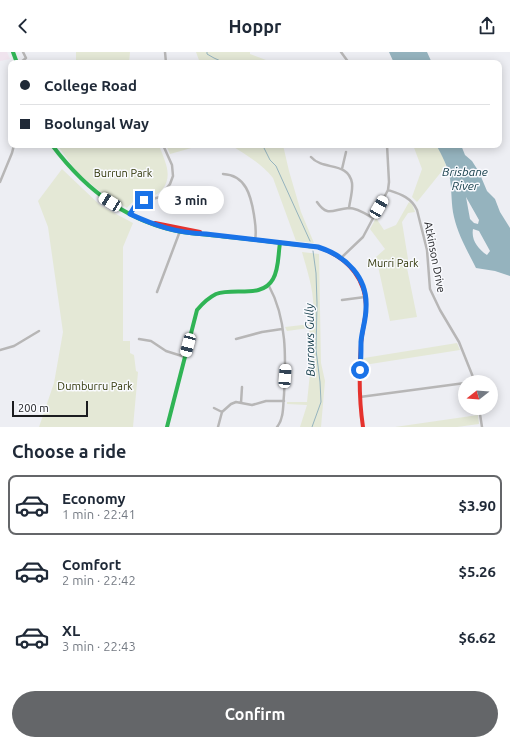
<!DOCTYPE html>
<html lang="en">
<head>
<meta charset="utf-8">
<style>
	:root { --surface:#fff; --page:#f6f6f7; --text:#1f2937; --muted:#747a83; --line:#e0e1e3; --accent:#646669 }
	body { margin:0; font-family:Ubuntu,sans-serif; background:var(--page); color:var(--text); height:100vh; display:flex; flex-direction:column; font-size:15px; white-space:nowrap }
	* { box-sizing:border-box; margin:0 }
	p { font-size:13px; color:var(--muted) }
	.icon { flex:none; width:22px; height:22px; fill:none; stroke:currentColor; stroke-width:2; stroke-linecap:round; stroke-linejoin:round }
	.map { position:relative; height:375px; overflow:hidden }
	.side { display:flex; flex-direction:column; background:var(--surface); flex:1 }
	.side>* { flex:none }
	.top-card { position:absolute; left:8px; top:8px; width:494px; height:88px; border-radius:8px; box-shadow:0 2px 10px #0003; display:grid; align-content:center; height:88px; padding:0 12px; background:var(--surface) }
	.needle { width:26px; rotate:253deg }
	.controls { position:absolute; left:458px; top:323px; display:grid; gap:8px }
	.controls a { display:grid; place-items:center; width:40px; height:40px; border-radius:50%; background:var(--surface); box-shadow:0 2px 10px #0003; font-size:20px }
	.scale { position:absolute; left:12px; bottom:10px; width:76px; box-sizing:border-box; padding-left:4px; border:2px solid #1b1c1f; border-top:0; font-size:11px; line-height:14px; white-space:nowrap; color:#1b1c1f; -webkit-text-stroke:3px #f9fafe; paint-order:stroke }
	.end { position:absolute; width:18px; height:18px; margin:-9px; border:5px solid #1a73e8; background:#fff; box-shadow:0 0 0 2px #fff }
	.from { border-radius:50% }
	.bubble { position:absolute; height:28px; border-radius:14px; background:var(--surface); box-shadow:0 2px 10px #0003; font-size:13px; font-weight:700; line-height:28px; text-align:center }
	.car { position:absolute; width:12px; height:24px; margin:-12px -6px; border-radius:5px; box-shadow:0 0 3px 1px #0007; background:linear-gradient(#fff 24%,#345 0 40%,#fff 0 76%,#345 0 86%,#fff 0) }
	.top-card b { display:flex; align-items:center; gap:14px; height:38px; font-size:15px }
	.top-card b+b { border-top:1px solid var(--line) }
	.top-card i { width:10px; height:10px; background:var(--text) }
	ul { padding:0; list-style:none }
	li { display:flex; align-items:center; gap:12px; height:60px; margin:0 8px 6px; padding:0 4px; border:2px solid transparent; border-radius:8px }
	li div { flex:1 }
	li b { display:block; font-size:15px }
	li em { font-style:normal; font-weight:700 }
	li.on { border-color:var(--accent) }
	li>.icon { width:36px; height:36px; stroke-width:1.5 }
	h2 { padding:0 12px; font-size:18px; line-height:48px }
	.primary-button { display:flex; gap:8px; margin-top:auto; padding:8px 12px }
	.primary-button a { flex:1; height:46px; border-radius:24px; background:var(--accent); color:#fff; font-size:16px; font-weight:700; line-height:46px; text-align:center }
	header { display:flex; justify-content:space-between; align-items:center; height:52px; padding:0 12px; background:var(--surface); font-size:18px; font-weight:700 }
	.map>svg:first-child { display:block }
	.commercial { fill:#f0e4ee }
	.park { fill:#e4e8d6 }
	.water { fill:#95b3be; fill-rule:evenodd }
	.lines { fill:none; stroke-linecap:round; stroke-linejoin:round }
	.stream { stroke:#95b3be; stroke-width:1 }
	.street { stroke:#b7b6b6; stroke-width:2.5 }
	.fast { stroke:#30b455; stroke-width:4 }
	.jam { stroke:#e5322d; stroke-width:4 }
	.route { stroke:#1a73e8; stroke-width:5 }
	.labels { text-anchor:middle; stroke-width:3; stroke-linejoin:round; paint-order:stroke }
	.park-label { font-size:11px; fill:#2f3507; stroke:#f9fafe }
	.street-label { font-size:11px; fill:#1b1c1f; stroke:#f9fafe }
	.water-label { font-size:12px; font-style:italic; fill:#113a46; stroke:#f9fafe }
</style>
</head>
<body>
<header><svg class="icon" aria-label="back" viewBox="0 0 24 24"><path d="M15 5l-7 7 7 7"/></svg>Hoppr<svg class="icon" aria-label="share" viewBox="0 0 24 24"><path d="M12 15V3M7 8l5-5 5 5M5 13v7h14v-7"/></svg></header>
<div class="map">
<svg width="510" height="375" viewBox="0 0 510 375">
	<rect width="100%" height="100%" fill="#edeef3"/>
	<path class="commercial" d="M0,0H7L10,7L0,9Z"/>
	<path class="park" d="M76,0H130L129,11H76Z
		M196,0H250V2L274,11H200Z
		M57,93H159C164,108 174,123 162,138C159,141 156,143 152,144C139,146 136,146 127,156L98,138L77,120Z
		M166,93H202L170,102Z
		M231,93H283L289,119L301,160L314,191L296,189L273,126C262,112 246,103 231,93Z
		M413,93H436L443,104L446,114L417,150L412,145L422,117Z
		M62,117L101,154L133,171L123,195V289H130V301L134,303L136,319L138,320L133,375H39L54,331L63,280L48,175L38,149Z
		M409,150L412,152L415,160L408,161L402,170L408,207L407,216L417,265L390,269L376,205L385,197L370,177L376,166L384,178L396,173Z
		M302,200L319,202L321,311L325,329L321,375H300L307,353L287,352V350H307L312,302L309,276L287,279L285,275L311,272C318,249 308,222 302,200Z
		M457,291L460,298L364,313V306Z
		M478,363L479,372L457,375H395Z"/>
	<path class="water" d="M389,0H427L432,11H394Z
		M436,93H461L465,103L472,109L479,120L487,139L495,147L500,160L510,176V224L495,219L476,216C468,200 458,183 454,165C451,152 452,140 450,127C448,115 442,103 436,93ZM466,145L479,168L478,172L474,171L470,167ZM473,177L479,179L490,199L487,203C478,197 471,188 473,177Z"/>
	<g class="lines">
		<path class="stream" d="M207,0V2L214,6L225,11
			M262,93L263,94L270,108L276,114L310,189
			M312,375L321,350L320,330L316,298L317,251L316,221L313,199"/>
		<path class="street" d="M165,0L166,11
			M341,0L349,11
			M20,11L26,6L23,0
			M311,105C323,119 348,109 352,131C353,139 350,148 349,156
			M342,117L346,100
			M223,122C246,123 251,144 254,163C255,171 257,179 255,188
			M0,130L12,101L14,93
			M388,138C400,142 411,145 417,158L427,198L430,237L440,258L459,290L475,330
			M317,150C328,166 333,157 349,156C357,156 366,162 373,166
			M130,162L133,155L137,151L160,145L170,132L173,124L172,113L163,93
			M341,206L363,185L388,138L389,130L387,93
			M269,234C287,267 286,306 284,343C283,353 284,367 277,375
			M157,240L180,179
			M342,248L365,245
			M139,287L151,289L166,299L185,305
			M236,287L262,280L282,277
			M0,298L14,294L39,279
			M360,345L465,331
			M241,351L242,335
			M214,356L222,360
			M479,356L482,375
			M218,375L222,360L231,352L236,350L252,353L266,349H284"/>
		<path class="fast" d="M13,0L17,11
			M52,93C85,137 126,170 182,180C197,182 213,183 228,185C258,188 288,192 318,195L323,197
			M167,375L197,258C202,252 208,246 216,242C234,235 262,247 273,227C279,217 278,203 280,191"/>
		<path class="jam" d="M155,171L200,180
			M323,197C349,207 367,229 366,258C365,269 362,280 361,292C359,319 359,348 363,375"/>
	</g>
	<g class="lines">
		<path class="route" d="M144,148L137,151L130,162C156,174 177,181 206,182L318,195C346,204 368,225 366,256C366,268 362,278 361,290C361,299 361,309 360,318"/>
	</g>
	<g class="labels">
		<g class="park-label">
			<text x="123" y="125">Burrun Park</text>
			<text x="393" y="215">Murri Park</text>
			<text x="95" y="338">Dumburru Park</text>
		</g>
		<g class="street-label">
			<text transform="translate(435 205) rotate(79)" y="4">Atkinson Drive</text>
		</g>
		<g class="water-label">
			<text x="465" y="124">Brisbane<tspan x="465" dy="14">River</tspan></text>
			<text transform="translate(310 288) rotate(-91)" y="4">Burrows Gully</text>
		</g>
	</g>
</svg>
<div class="controls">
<a><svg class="needle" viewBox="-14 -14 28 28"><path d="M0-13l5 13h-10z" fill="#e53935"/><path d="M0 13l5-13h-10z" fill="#747a83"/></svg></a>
</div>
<div class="scale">200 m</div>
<i class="end from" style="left:360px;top:318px"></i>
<i class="end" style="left:144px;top:148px"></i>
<div class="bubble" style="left:158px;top:134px;width:66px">3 min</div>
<i class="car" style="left:110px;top:150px;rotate:302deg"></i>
<i class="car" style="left:379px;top:155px;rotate:30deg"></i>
<i class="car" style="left:188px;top:293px;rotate:195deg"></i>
<i class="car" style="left:285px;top:324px;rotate:4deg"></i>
<div class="top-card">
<b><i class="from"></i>College Road</b>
<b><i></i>Boolungal Way</b>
</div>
</div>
<section class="side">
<h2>Choose a ride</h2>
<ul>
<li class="on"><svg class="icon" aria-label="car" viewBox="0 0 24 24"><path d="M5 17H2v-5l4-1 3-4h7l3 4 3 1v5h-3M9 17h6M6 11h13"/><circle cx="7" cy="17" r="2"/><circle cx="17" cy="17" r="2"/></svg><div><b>Economy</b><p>1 min · 22:41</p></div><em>$3.90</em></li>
<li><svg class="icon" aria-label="car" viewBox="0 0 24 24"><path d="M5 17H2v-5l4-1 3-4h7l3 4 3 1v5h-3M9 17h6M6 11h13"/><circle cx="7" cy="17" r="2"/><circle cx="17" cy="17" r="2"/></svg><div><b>Comfort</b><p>2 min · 22:42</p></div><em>$5.26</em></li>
<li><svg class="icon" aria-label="car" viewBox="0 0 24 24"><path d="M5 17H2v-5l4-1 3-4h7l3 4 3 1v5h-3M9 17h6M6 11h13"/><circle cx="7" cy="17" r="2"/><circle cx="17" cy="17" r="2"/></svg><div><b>XL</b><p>3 min · 22:43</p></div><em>$6.62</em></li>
</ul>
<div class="primary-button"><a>Confirm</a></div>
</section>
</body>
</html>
